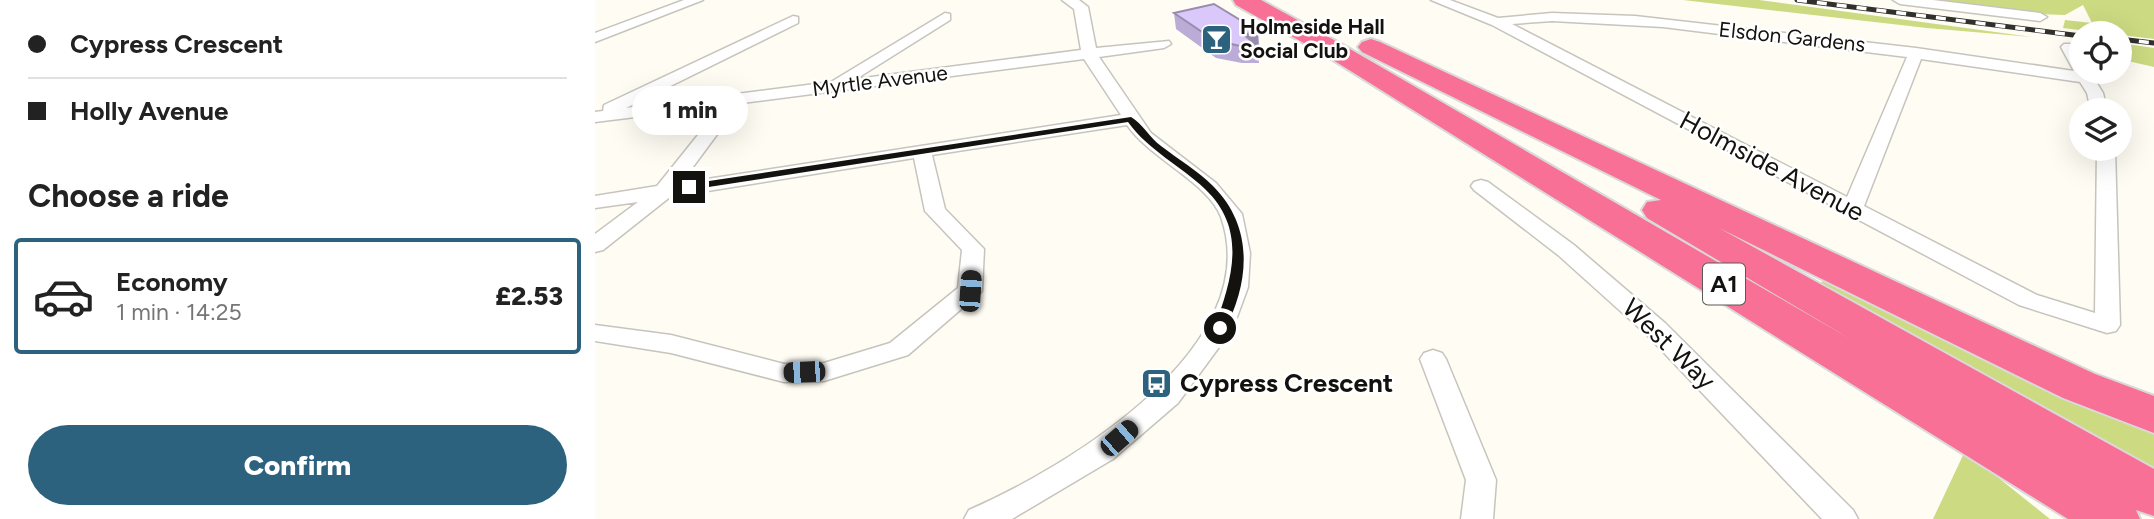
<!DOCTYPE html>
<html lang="en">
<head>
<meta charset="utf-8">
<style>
	:root { --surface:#fff; --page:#f6f6f6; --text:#222; --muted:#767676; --line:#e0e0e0; --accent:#2d627e }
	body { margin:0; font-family:Figtree,sans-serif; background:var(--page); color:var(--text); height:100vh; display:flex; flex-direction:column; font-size:26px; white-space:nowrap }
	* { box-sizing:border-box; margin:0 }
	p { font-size:23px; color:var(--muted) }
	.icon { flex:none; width:38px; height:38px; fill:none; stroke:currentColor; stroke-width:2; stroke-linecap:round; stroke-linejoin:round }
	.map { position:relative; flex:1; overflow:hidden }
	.details { display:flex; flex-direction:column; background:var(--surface); width:595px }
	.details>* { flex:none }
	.banner { display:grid; align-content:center; height:154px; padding:0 28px; background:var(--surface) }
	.tools { position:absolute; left:1474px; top:21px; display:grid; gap:14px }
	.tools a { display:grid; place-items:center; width:63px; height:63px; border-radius:50%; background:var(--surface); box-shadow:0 7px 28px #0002; font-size:35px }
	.end { position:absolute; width:32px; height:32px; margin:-16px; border:9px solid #13120f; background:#fff; box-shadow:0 0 0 4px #fff }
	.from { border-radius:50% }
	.bubble { position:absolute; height:49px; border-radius:24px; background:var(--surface); box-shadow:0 7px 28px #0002; font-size:23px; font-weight:800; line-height:49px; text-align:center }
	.car { position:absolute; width:21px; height:42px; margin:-21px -10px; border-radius:9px; box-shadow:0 0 5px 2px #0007; background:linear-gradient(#222 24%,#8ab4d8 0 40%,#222 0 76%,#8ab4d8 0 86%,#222 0) }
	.banner b { display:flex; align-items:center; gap:24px; height:66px; font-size:26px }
	.banner b+b { border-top:2px solid var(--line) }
	.banner i { width:18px; height:18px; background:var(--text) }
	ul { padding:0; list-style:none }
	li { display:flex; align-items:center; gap:21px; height:116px; margin:0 14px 10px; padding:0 14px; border:4px solid transparent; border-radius:7px }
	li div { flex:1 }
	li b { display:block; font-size:26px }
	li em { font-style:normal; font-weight:800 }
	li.active { border-color:var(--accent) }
	li>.icon { width:63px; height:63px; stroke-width:1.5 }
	h2 { padding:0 28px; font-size:32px; line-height:84px }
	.primary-button { display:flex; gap:14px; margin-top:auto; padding:14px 28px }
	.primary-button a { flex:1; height:80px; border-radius:42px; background:var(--accent); color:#fff; font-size:28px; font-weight:800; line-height:80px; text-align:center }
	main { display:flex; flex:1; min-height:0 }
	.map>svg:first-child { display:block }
	.green { fill:#ccda82 }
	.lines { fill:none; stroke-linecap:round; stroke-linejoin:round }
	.street-casing { stroke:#c6c4bc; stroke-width:3 }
	.highway-casing { stroke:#d9d9d9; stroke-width:4 }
	.street { fill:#fff; fill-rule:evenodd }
	.highway { fill:#f87096; fill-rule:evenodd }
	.rail-casing { stroke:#31302c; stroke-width:5 }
	.rail { stroke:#fff; stroke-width:3.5; stroke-dasharray:10; stroke-linecap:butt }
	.wall { fill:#bbacd7 }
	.shaded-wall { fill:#998caf }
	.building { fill:#dac8fa; stroke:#998caf; stroke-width:2 }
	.route { fill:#13120f }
	.labels { text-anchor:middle; stroke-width:5; stroke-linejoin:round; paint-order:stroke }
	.far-poi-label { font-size:21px; font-weight:bold; fill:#13120f; stroke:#fff; text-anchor:start }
	.far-street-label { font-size:21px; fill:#13120f; stroke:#fff }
	.shield { fill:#fff; stroke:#5a5957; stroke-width:2 }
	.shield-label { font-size:24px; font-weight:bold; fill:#13120f }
	.street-label { font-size:26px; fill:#13120f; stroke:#fff }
	.poi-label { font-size:26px; font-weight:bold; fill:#13120f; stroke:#fff; text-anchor:start }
</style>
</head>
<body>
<main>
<section class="details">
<div class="banner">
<b><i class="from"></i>Cypress Crescent</b>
<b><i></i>Holly Avenue</b>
</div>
<h2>Choose a ride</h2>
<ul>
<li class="active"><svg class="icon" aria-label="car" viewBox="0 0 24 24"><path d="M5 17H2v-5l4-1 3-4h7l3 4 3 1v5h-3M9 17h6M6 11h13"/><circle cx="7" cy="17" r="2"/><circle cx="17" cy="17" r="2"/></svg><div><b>Economy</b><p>1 min · 14:25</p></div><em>£2.53</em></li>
</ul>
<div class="primary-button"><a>Confirm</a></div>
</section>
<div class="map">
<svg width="1559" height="519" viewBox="0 0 1559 519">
	<rect width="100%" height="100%" fill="#fefcf3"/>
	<path class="green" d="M1088,0H1164L1437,37L1332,28Z
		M1325,0H1559V39L1468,28L1470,20L1497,23L1488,5L1470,15L1442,14Z
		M1524,43L1559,48V67L1524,59Z
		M1230,278L1559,433V473L1225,284Z
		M1370,451L1455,519H1338Z"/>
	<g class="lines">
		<defs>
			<path id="street" d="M89,0H108L0,42V33Z
				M467,0H484L493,7L501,48L574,41L576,44L569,48L504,57L556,133L621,183L647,214L655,253L653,287L638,328L583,403L518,459L417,519H369L374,510C471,468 672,347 626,217C614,183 554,158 532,125L337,155L350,209L389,249L387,291L313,355L229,381L189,382L76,353L0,341V325L76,335L189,364L229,363L295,343L363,288L367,250L330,211L319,158L75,197L8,250L0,252V234L43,202L0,208V196L62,186L115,120L121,107L0,122V112L8,111L9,105L198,16L203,17V23L31,108L236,82L350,13L355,14V20L261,79L486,50L479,9ZM489,59L526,115L86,183L132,121L139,104Z
				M836,0H855L903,18L957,13L1040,16L1321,48L1479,71L1466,47L1469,44H1479L1486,55V72H1495L1508,93L1512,110H1496L1492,93L1485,82L1326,59L1269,206L1442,295L1500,313L1502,149H1520L1525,325L1521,331L1512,333L1424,305L897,25ZM957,21L1068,27L1312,57L1252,197L917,24Z
				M1298,0H1338L1445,13L1452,17L1445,21L1305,4Z
				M886,180L893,182L979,245L1070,323L1258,510L1263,519H1227L1052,335L963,255L879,190L876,186L879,182Z
				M838,350L847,353L851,359L901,480L898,519H866L871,480L825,359L829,353Z"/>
			<path id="highway" d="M638,0H666L748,45L1257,340L1052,218L1047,210L1052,202L1066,200L767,52L763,47L767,42L776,39L785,42L1500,374L1559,396V433L1468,398L1124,228L1559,469V516L1541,510L1545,519H1473L730,55L641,5Z"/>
		</defs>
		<use href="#street" class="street-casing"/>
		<use href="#highway" class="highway-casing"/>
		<use href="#street" class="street"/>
		<use href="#highway" class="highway"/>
		<defs>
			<path id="rail" d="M1202,0L1486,36
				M1524,39L1559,43"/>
		</defs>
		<use href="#rail" class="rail-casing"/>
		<use href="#rail" class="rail"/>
	</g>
	<path class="wall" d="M579,13L663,31L664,63H647L621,58L581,29Z"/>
	<path class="shaded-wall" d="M663,31L664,48L663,49V46L649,35Z"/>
	<path class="building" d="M619,4L663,31L649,35L663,46H645L619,40L579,13Z"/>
	<path class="route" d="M536,117C547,123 555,138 566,146C583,159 603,171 618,186C659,227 655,282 629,331L625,333L619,328C637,280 653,230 610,189C585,165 554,151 533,122L94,190L89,187L94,184Z"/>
	<defs>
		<symbol id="bar-square" viewBox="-11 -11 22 22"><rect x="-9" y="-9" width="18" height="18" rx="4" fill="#2d627e" stroke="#fff"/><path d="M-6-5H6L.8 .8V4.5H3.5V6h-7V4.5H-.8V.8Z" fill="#fff"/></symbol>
		<symbol id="bus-square" viewBox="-11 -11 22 22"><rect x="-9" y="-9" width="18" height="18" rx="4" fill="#2d627e" stroke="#fff"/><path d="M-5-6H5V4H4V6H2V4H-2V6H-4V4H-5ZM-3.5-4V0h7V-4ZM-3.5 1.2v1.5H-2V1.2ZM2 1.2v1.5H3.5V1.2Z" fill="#fff"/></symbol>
	</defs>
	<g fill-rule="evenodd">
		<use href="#bar-square" x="604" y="22" width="35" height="35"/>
		<use href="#bus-square" x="544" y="366" width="35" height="35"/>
	</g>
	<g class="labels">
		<g class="far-poi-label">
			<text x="645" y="34">Holmeside Hall<tspan x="645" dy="24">Social Club</tspan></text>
		</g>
		<g class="far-street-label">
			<text transform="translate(1197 37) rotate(6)" y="7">Elsdon Gardens</text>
			<text transform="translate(285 81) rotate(-7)" y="7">Myrtle Avenue</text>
		</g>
		<rect class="shield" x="1108" y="263.5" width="42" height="41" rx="5"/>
		<g class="shield-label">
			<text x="1129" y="292">A1</text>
		</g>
		<g class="street-label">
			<text transform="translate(1177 166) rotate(28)" y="9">Holmside Avenue</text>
			<text transform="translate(1074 344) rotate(44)" y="9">West Way</text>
		</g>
		<g class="poi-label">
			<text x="585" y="392">Cypress Crescent</text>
		</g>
	</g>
</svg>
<div class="tools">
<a><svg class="icon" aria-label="locate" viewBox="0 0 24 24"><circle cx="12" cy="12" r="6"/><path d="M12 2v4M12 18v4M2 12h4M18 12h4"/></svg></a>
<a><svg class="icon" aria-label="layers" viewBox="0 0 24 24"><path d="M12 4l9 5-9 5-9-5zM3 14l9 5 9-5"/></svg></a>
</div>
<i class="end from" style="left:625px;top:328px"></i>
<i class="end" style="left:94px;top:187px"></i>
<div class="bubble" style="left:37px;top:86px;width:116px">1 min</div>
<i class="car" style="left:375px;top:291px;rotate:4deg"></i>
<i class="car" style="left:209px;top:372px;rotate:268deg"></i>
<i class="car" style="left:524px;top:438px;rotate:49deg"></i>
</div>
</main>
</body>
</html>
